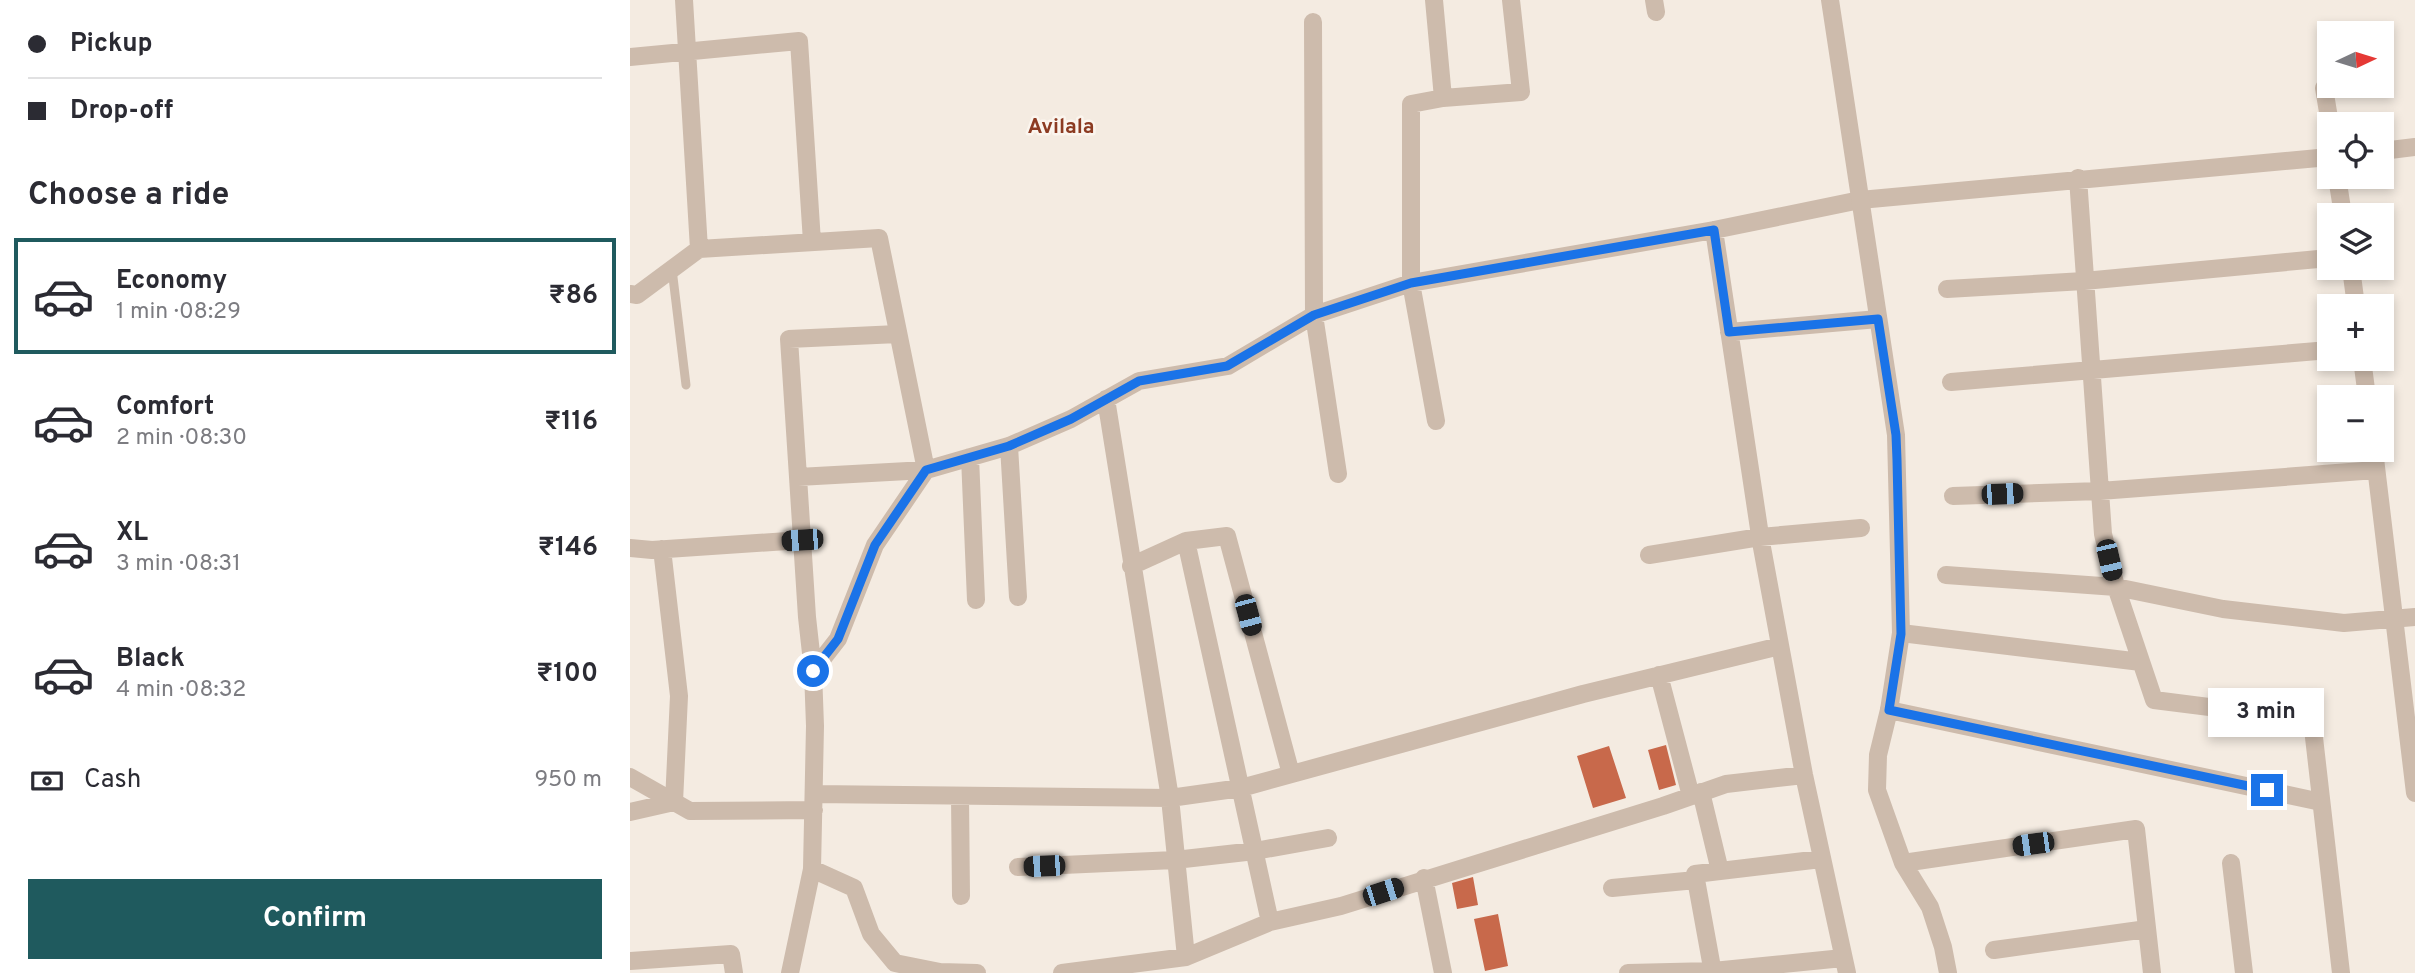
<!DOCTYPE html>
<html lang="en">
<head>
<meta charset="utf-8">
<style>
	:root { --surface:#fff; --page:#f2f2f3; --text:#2b2b33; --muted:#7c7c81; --line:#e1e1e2; --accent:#1f5a5e }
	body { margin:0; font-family:Overpass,sans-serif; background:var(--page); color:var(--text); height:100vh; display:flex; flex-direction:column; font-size:26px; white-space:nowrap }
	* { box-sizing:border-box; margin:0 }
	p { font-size:23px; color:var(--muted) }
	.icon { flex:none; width:38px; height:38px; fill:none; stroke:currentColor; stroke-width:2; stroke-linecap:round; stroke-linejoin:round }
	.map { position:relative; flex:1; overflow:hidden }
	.details { display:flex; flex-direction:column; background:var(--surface); width:630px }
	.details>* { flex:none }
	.guide { display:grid; align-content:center; height:154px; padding:0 28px; background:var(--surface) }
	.needle { width:46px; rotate:86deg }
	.fabs { position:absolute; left:1687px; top:21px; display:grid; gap:14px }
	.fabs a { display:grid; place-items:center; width:77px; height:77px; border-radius:0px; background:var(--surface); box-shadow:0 4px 10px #0003; font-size:35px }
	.end { position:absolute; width:32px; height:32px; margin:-16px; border:9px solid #1a73e8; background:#fff; box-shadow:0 0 0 4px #fff }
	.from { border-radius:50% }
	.bubble { position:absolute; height:49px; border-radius:0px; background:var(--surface); box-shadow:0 4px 10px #0003; font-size:23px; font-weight:700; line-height:49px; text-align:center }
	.car { position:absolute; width:21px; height:42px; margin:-21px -10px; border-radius:9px; box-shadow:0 0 5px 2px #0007; background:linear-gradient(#222 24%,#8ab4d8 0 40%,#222 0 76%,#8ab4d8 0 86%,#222 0) }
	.guide b { display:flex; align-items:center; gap:24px; height:66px; font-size:26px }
	.guide b+b { border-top:2px solid var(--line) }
	.guide i { width:18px; height:18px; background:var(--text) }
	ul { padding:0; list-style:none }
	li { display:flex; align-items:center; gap:21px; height:116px; margin:0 14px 10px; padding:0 14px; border:4px solid transparent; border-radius:0px }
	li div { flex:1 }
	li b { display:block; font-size:26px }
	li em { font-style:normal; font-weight:700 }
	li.active { border-color:var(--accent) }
	li>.icon { width:63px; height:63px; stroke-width:1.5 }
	h2 { padding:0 28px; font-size:32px; line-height:84px }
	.pay { display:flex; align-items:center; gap:18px; height:77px; padding:0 28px; font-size:26px }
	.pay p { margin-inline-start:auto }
	.button { display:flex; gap:14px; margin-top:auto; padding:14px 28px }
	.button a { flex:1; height:80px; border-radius:0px; background:var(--accent); color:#fff; font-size:28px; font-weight:700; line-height:80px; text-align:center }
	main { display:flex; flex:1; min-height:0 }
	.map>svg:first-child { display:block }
	.building { fill:#c8694b }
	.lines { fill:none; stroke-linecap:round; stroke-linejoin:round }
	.service { stroke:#cdbbac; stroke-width:9 }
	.minor { stroke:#cdbbac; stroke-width:18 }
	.tertiary { stroke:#cdbbac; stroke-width:18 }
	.route { stroke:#1a73e8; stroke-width:9 }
	.labels { text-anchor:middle; stroke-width:5; stroke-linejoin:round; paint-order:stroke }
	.quarter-label { font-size:21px; font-weight:bold; fill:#8c3b22; stroke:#fbf5ee }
</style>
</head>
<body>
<main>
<section class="details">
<div class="guide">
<b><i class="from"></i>Pickup</b>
<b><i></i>Drop-off</b>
</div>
<h2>Choose a ride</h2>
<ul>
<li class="active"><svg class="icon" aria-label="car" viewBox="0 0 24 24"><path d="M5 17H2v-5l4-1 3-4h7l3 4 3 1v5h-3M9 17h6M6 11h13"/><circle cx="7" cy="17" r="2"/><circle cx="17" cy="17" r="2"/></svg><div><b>Economy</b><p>1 min · 08:29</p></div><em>₹86</em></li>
<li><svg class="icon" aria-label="car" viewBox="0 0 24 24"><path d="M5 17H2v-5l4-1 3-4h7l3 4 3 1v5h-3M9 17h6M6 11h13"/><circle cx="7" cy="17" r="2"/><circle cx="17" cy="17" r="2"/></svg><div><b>Comfort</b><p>2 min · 08:30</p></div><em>₹116</em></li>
<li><svg class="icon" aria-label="car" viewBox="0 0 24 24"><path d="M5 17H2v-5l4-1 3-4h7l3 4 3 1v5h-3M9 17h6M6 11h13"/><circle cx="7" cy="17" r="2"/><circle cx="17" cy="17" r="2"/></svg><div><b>XL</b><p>3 min · 08:31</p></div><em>₹146</em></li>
<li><svg class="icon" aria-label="car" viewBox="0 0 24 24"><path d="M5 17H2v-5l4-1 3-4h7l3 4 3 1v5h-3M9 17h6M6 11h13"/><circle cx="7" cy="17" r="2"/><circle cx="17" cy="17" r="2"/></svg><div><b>Black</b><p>4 min · 08:32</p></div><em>₹100</em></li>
</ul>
<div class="pay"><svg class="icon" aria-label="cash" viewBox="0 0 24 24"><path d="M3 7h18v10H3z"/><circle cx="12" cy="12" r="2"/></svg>Cash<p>950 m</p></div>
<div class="button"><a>Confirm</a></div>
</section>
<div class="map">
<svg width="1785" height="973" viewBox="0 0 1785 973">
	<rect width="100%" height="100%" fill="#f4ebe1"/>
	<path class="building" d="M1036,745L1046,785L1029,790L1018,750Z
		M979,746L996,798L963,808L947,756Z
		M843,877L848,905L827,909L822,883Z
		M868,914L878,966L855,971L844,919Z"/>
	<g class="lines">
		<path class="service" d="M42,269L56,385"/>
		<path class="minor" d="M54,0L69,249
			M804,0L813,98
			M1024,0L1026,12
			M683,22L684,315L708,474
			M0,57L169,41L182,242
			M1694,88L1700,124
			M1752,151L1785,147
			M1707,177L1713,215
			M1448,178L1473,534L1486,587L1524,700L1682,720L1711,973
			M1084,230L1131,542L1174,775L1217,973
			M1721,268L1726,306
			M1317,289L1454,281L1699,258
			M0,294L7,295L69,249L249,238L296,470L245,545L208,639L183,671
			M1099,332L1248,319
			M1732,359L1737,397
			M1321,382L1699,350
			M476,399L540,798L556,957
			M806,421L781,283V104L813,98L891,92L881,0
			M379,446L388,597
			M1744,450L1785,793
			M340,457L346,600
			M168,477L159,339L268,334
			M1323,496L1470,491L1746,470
			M556,541L597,536L661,774
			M0,548L22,550L172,540
			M1019,555L1130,537L1231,528
			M501,566L556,541L640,922
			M1316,575L1486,587L1593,609L1714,623L1785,617
			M1271,633L1511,662
			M1029,675L1061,796
			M0,777L60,811L184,810
			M1071,792L1090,871L1065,874L1083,973
			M184,794L540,798L611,788L953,694L1150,646
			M330,796L331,896
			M0,812L44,802L49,696L32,549
			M1273,863L1506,829L1522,973
			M1601,863L1614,973
			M388,867L545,860L625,851L698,838
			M182,869L224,888L241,934L265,963L310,972L347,973
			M1090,871L1191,859
			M794,878L813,973
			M982,888L1066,880
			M1364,950L1517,929
			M0,961L101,954L104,973
			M160,973L182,869L185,726L183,671L177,617L168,477L296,470L379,446L441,419L509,381L598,366L684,315L781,283L1084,230L1230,200L1699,157
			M432,973L556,957L640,922L711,906L1033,806L1096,784L1174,775
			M998,973L1083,971L1213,958
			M1318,973L1313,947L1300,907L1273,863L1247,790L1248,755L1259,710L1691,802"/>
		<path class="tertiary" d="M1200,0L1266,435L1271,633L1259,710"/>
	</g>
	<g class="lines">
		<path class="route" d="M183,671L208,639L245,545L296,470L379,446L441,419L509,381L597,366L684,315L781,283L1084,230L1099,332L1248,319L1266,435L1267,460L1271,634L1259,710L1637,790"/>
	</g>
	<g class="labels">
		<g class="quarter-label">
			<text x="431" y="133">Avilala</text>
		</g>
	</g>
</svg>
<div class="fabs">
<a><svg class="needle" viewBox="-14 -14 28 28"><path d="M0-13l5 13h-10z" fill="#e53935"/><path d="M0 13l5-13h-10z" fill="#7c7c81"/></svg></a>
<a><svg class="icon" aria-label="locate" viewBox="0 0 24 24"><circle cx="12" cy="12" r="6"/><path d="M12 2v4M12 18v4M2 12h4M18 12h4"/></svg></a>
<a><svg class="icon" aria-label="layers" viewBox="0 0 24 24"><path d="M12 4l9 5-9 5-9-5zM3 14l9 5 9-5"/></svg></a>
<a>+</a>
<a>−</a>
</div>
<i class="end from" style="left:183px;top:671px"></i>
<i class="end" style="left:1637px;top:790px"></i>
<div class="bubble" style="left:1578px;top:688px;width:116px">3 min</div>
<i class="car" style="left:1372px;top:494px;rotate:88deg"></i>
<i class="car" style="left:172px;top:540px;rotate:266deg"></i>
<i class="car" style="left:1479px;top:560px;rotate:167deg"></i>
<i class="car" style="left:618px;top:615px;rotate:165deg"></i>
<i class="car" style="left:1403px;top:844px;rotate:262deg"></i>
<i class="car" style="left:414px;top:866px;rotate:268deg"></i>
<i class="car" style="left:753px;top:892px;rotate:72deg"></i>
</div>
</main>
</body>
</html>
